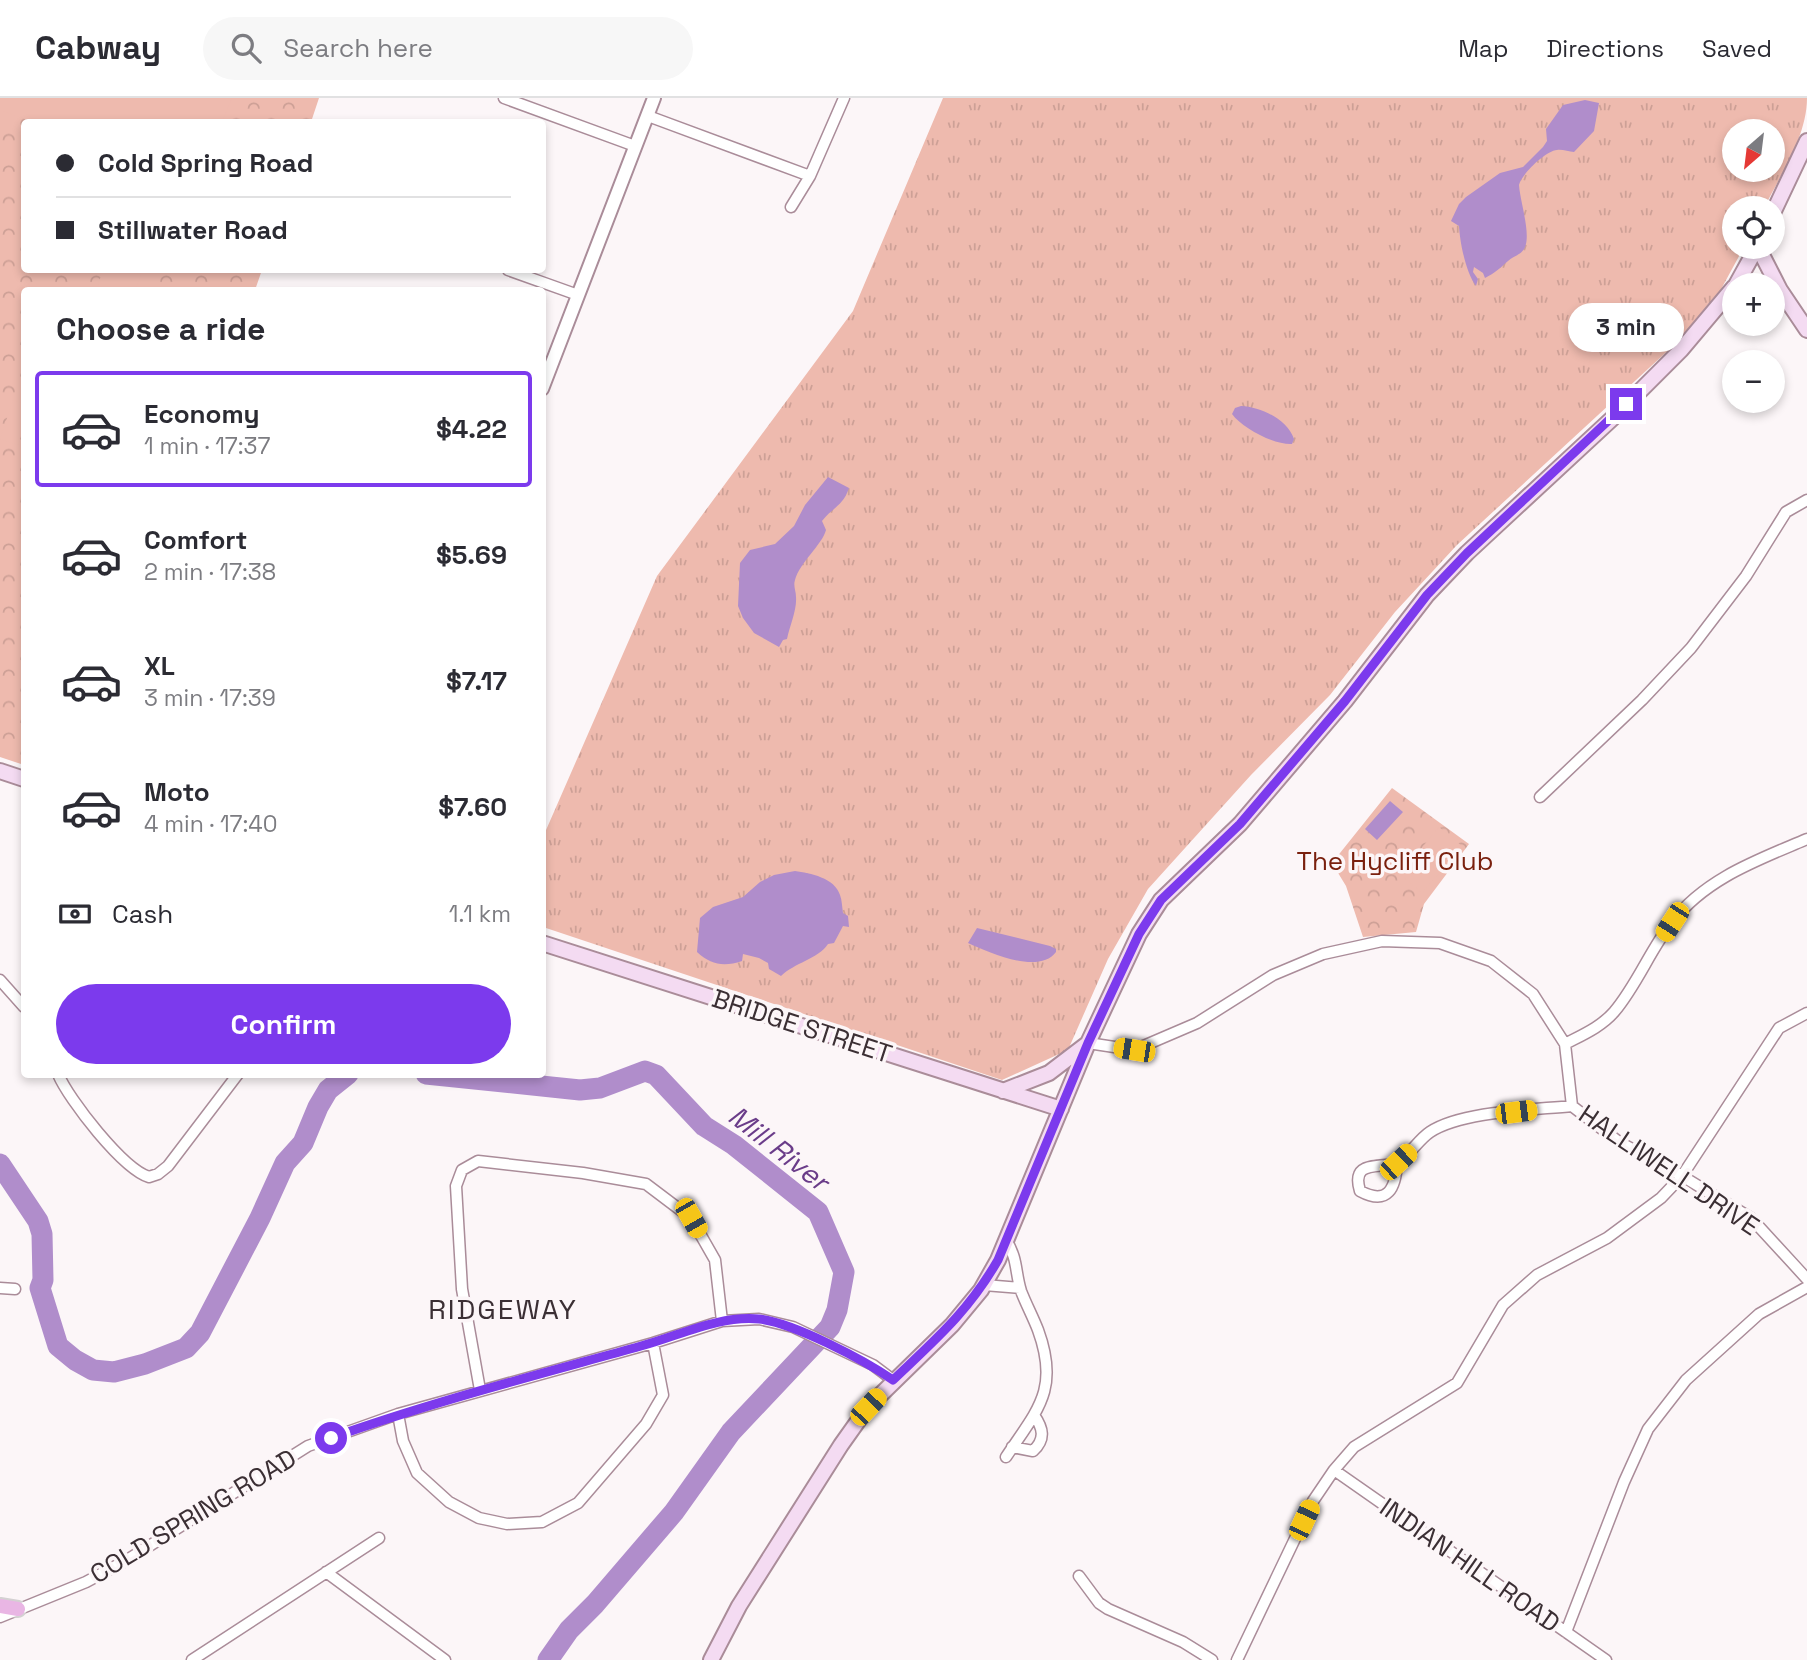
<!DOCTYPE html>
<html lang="en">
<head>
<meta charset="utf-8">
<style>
	:root { --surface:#fff; --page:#f7f7f7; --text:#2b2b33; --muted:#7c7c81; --line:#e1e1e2; --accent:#7c3aed }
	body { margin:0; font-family:"Space Grotesk",sans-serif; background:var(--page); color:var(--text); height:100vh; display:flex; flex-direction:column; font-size:26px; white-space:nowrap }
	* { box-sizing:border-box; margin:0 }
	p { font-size:23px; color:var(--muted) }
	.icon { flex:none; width:38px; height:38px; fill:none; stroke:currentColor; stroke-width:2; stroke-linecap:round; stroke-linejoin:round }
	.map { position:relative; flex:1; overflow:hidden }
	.panel { position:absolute; left:21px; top:189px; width:525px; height:791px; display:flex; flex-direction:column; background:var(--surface); border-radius:7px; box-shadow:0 4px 10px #0003 }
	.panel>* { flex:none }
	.guide { position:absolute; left:21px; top:21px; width:525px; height:154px; border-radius:7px; box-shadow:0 4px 10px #0003; display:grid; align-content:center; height:154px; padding:0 35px; background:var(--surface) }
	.needle { width:46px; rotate:208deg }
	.controls { position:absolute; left:1722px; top:21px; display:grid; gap:14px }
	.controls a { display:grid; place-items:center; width:63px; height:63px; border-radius:50%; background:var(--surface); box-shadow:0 4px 10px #0003; font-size:35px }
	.end { position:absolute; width:32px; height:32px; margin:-16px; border:9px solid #7c3aed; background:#fff; box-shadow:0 0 0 4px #fff }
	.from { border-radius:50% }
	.bubble { position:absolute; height:49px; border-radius:24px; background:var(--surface); box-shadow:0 4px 10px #0003; font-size:23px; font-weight:700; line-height:49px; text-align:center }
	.car { position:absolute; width:21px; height:42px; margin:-21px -10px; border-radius:9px; box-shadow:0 0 5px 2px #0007; background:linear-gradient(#f5c518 24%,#345 0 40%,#f5c518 0 76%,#345 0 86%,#f5c518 0) }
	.guide b { display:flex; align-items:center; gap:24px; height:66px; font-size:26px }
	.guide b+b { border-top:2px solid var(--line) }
	.guide i { width:18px; height:18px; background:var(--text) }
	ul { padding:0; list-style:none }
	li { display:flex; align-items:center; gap:21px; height:116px; margin:0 14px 10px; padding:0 21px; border:4px solid transparent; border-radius:7px }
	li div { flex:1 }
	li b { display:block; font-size:26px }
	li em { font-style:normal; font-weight:700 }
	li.on { border-color:var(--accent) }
	li>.icon { width:63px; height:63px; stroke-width:1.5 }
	h2 { padding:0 35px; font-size:32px; line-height:84px }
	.pay { display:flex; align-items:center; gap:18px; height:77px; padding:0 35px; font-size:26px }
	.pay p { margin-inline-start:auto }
	.action { display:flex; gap:14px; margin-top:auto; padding:14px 35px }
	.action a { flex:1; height:80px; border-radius:42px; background:var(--accent); color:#fff; font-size:28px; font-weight:700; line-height:80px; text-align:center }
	header { display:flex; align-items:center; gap:42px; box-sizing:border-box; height:98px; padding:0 35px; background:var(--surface); border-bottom:2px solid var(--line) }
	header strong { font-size:33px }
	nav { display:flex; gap:38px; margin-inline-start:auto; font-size:24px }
	.search { width:490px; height:63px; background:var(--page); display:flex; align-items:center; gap:18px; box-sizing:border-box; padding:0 24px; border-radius:38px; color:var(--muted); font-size:26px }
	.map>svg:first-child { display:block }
	.grass { fill:url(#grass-tufts); fill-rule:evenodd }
	.forest { fill:url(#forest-crowns) }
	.pitch { fill:#eebaae }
	.water { fill:#b08dcb }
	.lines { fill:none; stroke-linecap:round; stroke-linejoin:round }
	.river { stroke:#b08dcb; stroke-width:21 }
	.minor-casing { stroke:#aa8c99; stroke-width:13 }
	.tertiary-casing { stroke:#aa8c99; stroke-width:16 }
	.secondary-casing { stroke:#aa8c99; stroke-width:18 }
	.primary-casing { stroke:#d4d1d2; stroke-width:18 }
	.minor { stroke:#fff; stroke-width:10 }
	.tertiary { stroke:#fff; stroke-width:12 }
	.secondary { stroke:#f4dbf2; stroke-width:14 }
	.primary { stroke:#e9b6e4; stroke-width:14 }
	.route { stroke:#7c3aed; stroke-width:9 }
	.labels { text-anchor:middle; stroke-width:7; stroke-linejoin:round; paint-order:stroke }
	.park-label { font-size:26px; fill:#7a200e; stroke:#fcf6f8 }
	.street-label { font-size:26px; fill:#3b2f34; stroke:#fcf6f8 }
	.water-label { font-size:28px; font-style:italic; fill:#6a3c89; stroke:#fcf6f8 }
	.neighbourhood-label { font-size:28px; letter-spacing:2px; fill:#3b2f34; stroke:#fcf6f8 }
</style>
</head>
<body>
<header>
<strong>Cabway</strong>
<div class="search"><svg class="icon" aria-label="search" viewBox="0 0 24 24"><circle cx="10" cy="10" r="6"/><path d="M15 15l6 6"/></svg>Search here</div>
<nav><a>Map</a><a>Directions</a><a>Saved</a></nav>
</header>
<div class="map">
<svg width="1807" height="1562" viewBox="0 0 1807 1562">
	<defs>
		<pattern id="grass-tufts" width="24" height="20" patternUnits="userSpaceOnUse" patternTransform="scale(1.75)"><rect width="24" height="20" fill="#eebaae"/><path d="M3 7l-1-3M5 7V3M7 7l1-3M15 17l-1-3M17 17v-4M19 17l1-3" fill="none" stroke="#cda096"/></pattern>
		<pattern id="forest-crowns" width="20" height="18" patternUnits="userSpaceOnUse" patternTransform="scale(1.75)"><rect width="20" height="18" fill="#eebaae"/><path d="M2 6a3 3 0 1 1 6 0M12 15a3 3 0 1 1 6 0" fill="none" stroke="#cda096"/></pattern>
	</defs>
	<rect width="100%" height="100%" fill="#fcf6f8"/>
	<path class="grass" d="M943,0H1807C1807,38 1781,76 1764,110H1734V149H1744L1719,195L1699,224L1457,447L1395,514L1330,597L1251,677L1148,791L1108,861L1068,952L1002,982L543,829V739L657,478L853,213ZM1734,33H1773V72H1734Z"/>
	<path class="forest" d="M0,0H319L311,24H24V172H262L255,192H24V667L0,659Z
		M1392,690L1469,746L1424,806L1416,834L1363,839L1346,788L1332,765Z"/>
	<path class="pitch" d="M0,0H232L222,24H33L0,12Z
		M103,172H124L141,177L135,192H96Z
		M13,302L24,306V328L18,347L0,341Z
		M1439,729L1462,748L1422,795L1400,776Z"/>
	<path class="water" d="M1585,2L1599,5L1594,33L1574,54C1569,54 1562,51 1557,52C1545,53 1521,77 1519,87C1520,103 1531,135 1525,149C1522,157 1513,158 1508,163C1500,170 1495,175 1485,180L1483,175L1474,169L1473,174L1478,181L1476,188C1466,175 1460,145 1459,128L1451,123L1459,106L1466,99L1500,75L1523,69L1543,49L1547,43L1546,31L1563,7Z
		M1241,308C1261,309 1287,321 1294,341L1292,346C1274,347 1242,330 1232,316L1235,310Z
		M828,379L849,390C843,408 833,409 822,423L826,432C822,447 800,464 795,482C793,488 796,493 796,499C797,512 790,527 787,541L783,542L779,549L754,535L743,520L738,508L740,465L750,452L775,446L794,428L805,407Z
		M1390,703L1403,714L1377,742L1365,731Z
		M795,773C810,775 835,780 840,797C842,802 842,809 843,815L848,818L849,829L843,828L834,845L828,846C818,861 794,865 781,878L769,871L768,865L759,860L743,856L742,863C724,869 711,867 697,854L700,820L713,809L743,799L760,784L774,777Z
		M977,830L1050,848L1056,851V854C1039,877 990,855 968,845Z"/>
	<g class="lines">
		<path class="river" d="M426,976L580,992L600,990L645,973L656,977L704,1028L734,1047L818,1114L844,1174L837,1212L830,1229L731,1334L674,1414L595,1506L569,1532L548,1562
			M0,1066L38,1123L42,1136L43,1182L40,1190L58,1248L75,1262L93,1272L114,1274L145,1266L186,1250L200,1235L260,1120L285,1065L303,1045L318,1009L328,992L348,976"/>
		<defs>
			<path id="minor" d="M504,0L635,48
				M648,18L810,78L791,109
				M810,78L844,0
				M508,172L578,197
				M1540,699L1642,602L1691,550L1746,478L1786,414L1807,402
				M0,882L24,909
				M1088,945L1134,952L1197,925L1273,877L1323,856L1382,843L1440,845L1491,863L1533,896L1565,946L1572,1008L1619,1044L1682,1078L1751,1120L1807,1181
				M1565,946C1582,937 1601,929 1614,914C1637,887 1650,852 1672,824C1706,780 1758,762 1807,741
				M58,976C69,1002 123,1071 149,1079L158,1076L168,1068L238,976
				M1397,1064C1396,1090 1388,1108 1360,1093C1350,1060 1382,1072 1398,1064C1410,1057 1418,1042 1430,1034C1462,1013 1532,1012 1572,1008
				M984,1187L1020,1190
				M0,1190L15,1191
				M480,1292L462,1191L456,1088L462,1072L478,1063L583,1075L646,1086L691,1120L715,1162L722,1223
				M398,1316L403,1343L417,1375L449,1404L479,1420L507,1426L542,1424L578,1405L646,1326L663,1297L653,1245
				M1012,1349L1033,1353C1046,1341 1043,1330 1034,1317
				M1006,1359C1037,1312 1060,1292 1038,1232C1033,1219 1026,1206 1021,1193C1015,1174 1018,1161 1006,1142
				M1334,1372L1606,1562
				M326,1474L445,1562
				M1079,1478L1099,1505L1108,1511L1183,1544L1212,1562
				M0,1519L86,1484L127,1462L308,1348L398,1316L653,1245L722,1223L759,1221L793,1229L873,1267L893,1282
				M1566,1534L1624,1384L1648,1331L1686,1282L1759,1216L1807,1189
				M192,1562L379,1440
				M1237,1562L1313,1403L1334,1372L1354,1349L1457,1285L1503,1207L1537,1177L1607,1140L1661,1100L1682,1078L1779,930L1807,915"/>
			<path id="tertiary" d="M542,291L654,0"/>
			<path id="secondary" d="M1773,115L1807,43
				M1758,149L1780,192L1807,232
				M1736,187L1757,149
				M0,673L24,681
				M542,845L1061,1011
				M1003,993L1049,975L1087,946
				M711,1562L739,1508L841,1347L868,1309L952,1227L981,1192L998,1162L1088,945L1139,836L1161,802L1240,726L1345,603L1427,497L1467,455L1616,317L1681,252L1734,189"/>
			<path id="primary" d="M0,1508L18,1511"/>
		</defs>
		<use href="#minor" class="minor-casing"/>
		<use href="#tertiary" class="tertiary-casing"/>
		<use href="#secondary" class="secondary-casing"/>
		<use href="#primary" class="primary-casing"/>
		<use href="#minor" class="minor"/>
		<use href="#tertiary" class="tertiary"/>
		<use href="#secondary" class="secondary"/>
		<use href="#primary" class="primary"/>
	</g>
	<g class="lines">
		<path class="route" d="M331,1340C432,1304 537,1277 641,1248C679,1238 719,1217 759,1221C794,1225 864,1262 893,1282C936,1241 968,1214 998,1162L1088,945L1139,836L1161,802L1240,726L1345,603L1427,497L1467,455L1626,306"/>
	</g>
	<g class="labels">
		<g class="park-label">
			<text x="1395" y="772">The Hycliff Club</text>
		</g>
		<g class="street-label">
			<text transform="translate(802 928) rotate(18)" y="9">BRIDGE STREET</text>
			<text transform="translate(1669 1072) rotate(34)" y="9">HALLIWELL DRIVE</text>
			<text transform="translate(193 1418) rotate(-31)" y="9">COLD SPRING ROAD</text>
			<text transform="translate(1470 1467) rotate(35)" y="9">INDIAN HILL ROAD</text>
		</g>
		<g class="water-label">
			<text transform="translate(779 1050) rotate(38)" y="10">Mill River</text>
		</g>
		<g class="neighbourhood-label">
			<text x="503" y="1221">RIDGEWAY</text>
		</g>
	</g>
</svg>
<div class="controls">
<a><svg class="needle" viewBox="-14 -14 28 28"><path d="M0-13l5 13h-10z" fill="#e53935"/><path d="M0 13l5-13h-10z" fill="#7c7c81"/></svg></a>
<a><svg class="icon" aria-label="locate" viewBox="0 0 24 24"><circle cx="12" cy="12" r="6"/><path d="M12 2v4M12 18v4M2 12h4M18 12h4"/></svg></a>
<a>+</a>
<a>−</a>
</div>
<i class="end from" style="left:331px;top:1340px"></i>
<i class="end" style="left:1626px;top:306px"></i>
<div class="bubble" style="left:1568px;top:205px;width:116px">3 min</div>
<i class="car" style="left:1672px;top:824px;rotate:213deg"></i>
<i class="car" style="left:1134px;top:952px;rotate:279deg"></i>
<i class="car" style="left:1516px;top:1014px;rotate:83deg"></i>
<i class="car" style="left:1398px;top:1064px;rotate:47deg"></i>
<i class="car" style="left:691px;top:1120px;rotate:150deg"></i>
<i class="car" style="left:868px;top:1309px;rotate:43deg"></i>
<i class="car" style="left:1304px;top:1422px;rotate:25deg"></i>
<div class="guide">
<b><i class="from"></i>Cold Spring Road</b>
<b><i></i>Stillwater Road</b>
</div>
<section class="panel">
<h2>Choose a ride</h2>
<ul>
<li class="on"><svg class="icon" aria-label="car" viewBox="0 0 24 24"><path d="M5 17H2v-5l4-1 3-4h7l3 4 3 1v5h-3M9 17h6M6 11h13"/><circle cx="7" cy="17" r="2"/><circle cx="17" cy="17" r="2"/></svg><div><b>Economy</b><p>1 min · 17:37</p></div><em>$4.22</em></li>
<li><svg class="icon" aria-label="car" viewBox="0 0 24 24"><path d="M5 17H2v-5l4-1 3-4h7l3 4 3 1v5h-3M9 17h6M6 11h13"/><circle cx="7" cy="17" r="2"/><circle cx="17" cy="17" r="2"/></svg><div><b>Comfort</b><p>2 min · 17:38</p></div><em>$5.69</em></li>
<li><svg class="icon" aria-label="car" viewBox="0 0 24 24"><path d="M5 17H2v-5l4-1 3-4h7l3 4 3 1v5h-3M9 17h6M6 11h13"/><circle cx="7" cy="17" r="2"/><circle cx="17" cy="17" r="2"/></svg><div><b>XL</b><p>3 min · 17:39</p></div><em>$7.17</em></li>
<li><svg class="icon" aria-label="car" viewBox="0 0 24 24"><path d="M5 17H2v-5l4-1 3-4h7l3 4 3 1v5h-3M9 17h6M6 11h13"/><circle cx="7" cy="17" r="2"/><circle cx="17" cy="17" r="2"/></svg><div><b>Moto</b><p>4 min · 17:40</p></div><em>$7.60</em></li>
</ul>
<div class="pay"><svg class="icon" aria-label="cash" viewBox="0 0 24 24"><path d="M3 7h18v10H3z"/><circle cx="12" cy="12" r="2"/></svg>Cash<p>1.1 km</p></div>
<div class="action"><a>Confirm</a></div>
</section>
</div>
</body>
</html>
